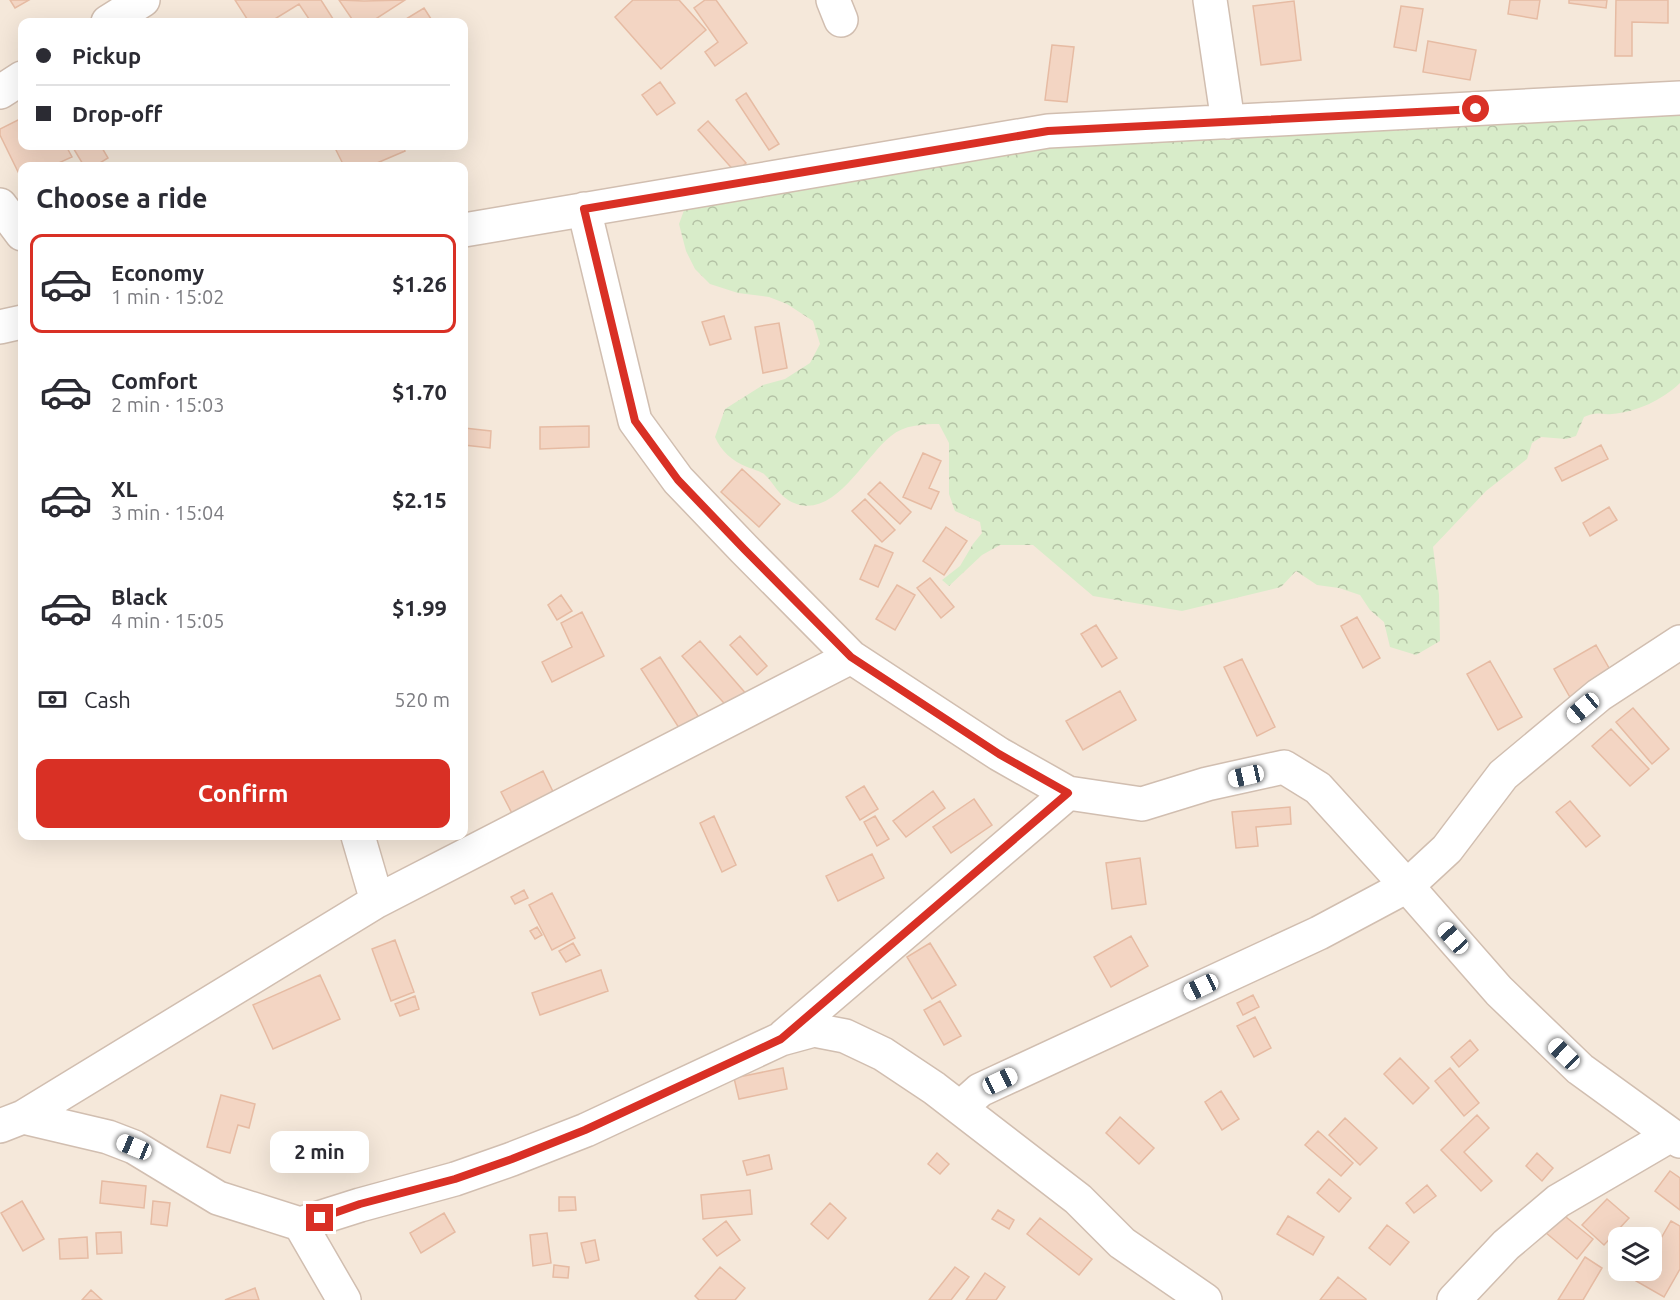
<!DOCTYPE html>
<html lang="en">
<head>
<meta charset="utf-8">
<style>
	:root { --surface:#fff; --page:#f7f7f7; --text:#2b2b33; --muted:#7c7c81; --line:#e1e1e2; --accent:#d93025 }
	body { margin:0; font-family:Ubuntu,sans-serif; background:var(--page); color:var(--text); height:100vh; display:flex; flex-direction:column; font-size:22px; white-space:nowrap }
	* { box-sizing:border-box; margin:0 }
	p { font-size:20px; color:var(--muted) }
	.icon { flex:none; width:33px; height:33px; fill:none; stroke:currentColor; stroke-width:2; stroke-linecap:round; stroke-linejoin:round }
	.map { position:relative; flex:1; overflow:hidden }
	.details { position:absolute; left:18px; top:162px; width:450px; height:678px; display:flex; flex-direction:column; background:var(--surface); border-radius:12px; box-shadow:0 6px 24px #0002 }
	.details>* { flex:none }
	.guide { position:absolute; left:18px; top:18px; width:450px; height:132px; border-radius:12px; box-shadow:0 6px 24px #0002; display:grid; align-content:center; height:132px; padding:0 18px; background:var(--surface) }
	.tools { position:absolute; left:1608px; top:1227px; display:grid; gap:12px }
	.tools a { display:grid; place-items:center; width:54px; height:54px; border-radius:12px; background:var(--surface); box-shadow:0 6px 24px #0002; font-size:30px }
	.end { position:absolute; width:27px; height:27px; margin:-14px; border:8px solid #d93025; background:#fff; box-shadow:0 0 0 3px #fff }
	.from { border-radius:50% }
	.bubble { position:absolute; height:42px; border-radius:12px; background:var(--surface); box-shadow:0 6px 24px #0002; font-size:20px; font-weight:700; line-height:42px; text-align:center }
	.car { position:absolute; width:18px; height:36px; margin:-18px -9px; border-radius:8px; box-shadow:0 0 4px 2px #0007; background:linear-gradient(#fff 24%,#345 0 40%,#fff 0 76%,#345 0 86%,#fff 0) }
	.guide b { display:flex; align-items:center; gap:21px; height:57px; font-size:22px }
	.guide b+b { border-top:2px solid var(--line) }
	.guide i { width:15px; height:15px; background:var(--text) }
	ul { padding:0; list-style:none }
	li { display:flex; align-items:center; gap:18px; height:99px; margin:0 12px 9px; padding:0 6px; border:3px solid transparent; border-radius:12px }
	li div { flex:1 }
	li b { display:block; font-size:22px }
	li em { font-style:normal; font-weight:700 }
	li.active { border-color:var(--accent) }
	li>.icon { width:54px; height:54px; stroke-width:1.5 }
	h2 { padding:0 18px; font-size:27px; line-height:72px }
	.pay { display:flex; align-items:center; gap:15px; height:66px; padding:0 18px; font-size:22px }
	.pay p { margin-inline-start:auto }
	.button { display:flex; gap:12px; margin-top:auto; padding:12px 18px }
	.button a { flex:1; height:69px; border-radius:12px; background:var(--accent); color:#fff; font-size:24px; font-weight:700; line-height:69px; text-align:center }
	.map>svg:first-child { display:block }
	.residential { fill:#f5e8da; fill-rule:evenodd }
	.forest { fill:url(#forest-crowns) }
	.building { fill:#f3d5c3; stroke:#e6bba3; stroke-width:1.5 }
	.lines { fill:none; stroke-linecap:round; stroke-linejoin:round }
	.minor-casing { stroke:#d1beb0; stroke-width:36 }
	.minor { stroke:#fff; stroke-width:33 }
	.route { stroke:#d93025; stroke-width:8 }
</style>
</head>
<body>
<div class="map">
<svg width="1680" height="1300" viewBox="0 0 1680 1300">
	<defs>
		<pattern id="forest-crowns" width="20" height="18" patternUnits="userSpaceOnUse" patternTransform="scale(1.5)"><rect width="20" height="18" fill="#d8ecc9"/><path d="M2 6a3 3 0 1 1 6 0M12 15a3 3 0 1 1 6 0" fill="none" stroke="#b4c2a5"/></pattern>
	</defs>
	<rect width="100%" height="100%" fill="#fdf6ec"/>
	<path class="residential" d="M0,0H1680V1300H0ZM22,22H464V146H22ZM22,166H464V836H22ZM1618,1238H1652V1270H1618Z"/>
	<path class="forest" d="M1680,99V383C1662,400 1637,412 1612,414C1599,415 1599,411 1584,417L1576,436L1566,439L1541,437L1532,443L1527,459L1486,491L1433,547L1439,595L1440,641L1416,655L1390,647L1384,622L1370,610L1360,595L1339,588L1317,585L1296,571L1281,587L1182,611L1093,596L1033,545H1000L982,555L949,586L942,580L960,566L973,544L982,533L980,522L955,511L949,494V443L939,424C923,424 904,425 891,436C865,456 834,520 794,503C778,496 775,484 764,474C760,471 752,469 747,467C732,461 721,451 715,437L725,409L763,385L785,379L810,363L820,344L813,321L787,304L769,297L738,293L710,284L695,269L686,251L679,224L691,191L964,146Z"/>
	<path class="building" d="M10,0H29L15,8Z
		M235,0H321L335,22H311L299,4L270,22H249Z
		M339,0L364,1L405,0L371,22H354Z
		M633,0H679L706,30L661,69L615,17Z
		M705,0H716L747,43L715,66L705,52L718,42L694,8Z
		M1510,0H1540L1537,19L1508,14Z
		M1569,0H1607L1606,8L1569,3Z
		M1616,0H1668V23L1632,22V56H1615Z
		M1294,1L1301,60L1261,65L1253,6Z
		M1401,6L1423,9L1416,51L1394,47Z
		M424,8L433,22H401Z
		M1428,41L1476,50L1470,80L1423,72Z
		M1052,45L1074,47L1067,102L1045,100Z
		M660,82L675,103L657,115L642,95Z
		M746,93L779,144L769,150L736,100Z
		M22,118V146H66L72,157L52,166H22V180L0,135V129Z
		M708,121L746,163L736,173L698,130Z
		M72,146H101L108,158L95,166H84Z
		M334,146H403L405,151L370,166H344Z
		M724,316L731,339L710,345L702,322Z
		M779,323L787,368L763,373L755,327Z
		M589,426V447L540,449V427Z
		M464,428L491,431L490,448L464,445Z
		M1601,445L1608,459L1562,481L1555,468Z
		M923,453L941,461L929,488L939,492L931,509L903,497Z
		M742,469L780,504L759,527L721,492Z
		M880,482L911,512L900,524L868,494Z
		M865,499L895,530L882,542L852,511Z
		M1609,507L1617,520L1590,536L1583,523Z
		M946,527L967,541L944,575L923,561Z
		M875,545L893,553L878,587L860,579Z
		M930,578L954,607L941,618L917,588Z
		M897,585L915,595L895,630L876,619Z
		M561,595L572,611L557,620L548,605Z
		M582,612L604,656L552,682L542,662L572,647L561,623Z
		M1357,617L1380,658L1363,668L1341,626Z
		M1096,625L1117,658L1102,667L1081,634Z
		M740,636L767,666L757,675L730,645Z
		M700,641L748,696L731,711L682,656Z
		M1596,645L1613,675L1571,699L1554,669Z
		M660,657L700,719L681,731L641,669Z
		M1242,659L1275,727L1257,736L1224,667Z
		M1490,661L1522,717L1498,730L1467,674Z
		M1120,691L1136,720L1083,750L1066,721Z
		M1633,708L1669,749L1652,764L1616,722Z
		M1611,729L1649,769L1630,786L1592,746Z
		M543,771L558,802L517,823L501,792Z
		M864,786L878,809L860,820L846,797Z
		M933,791L945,808L906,837L893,821Z
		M974,799L992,825L951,853L933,827Z
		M1570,801L1600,836L1586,847L1556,812Z
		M1290,807L1291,824L1256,827L1258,846L1236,848L1232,812Z
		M714,816L736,865L722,872L700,823Z
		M875,816L889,839L877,846L864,822Z
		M872,854L884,878L838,901L826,876Z
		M1140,858L1146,904L1112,909L1106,863Z
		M524,890L528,898L515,904L511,897Z
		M552,893L575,938L552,950L529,905Z
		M537,927L542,935L535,939L530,931Z
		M1131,936L1148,966L1111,987L1094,957Z
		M395,940L414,992L391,1001L372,949Z
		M573,943L580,955L566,962L559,951Z
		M930,943L956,985L932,999L907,957Z
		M601,970L608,991L540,1015L532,993Z
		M320,975L340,1019L273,1049L253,1005Z
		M1253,995L1259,1007L1243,1015L1237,1003Z
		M415,996L419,1009L400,1016L395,1004Z
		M940,1001L961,1036L944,1045L924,1010Z
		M1255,1017L1271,1048L1254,1057L1237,1026Z
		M1470,1040L1478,1050L1459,1067L1451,1057Z
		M1400,1058L1429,1088L1413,1104L1384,1074Z
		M783,1068L787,1089L739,1099L734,1078Z
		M1450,1068L1479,1103L1464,1116L1435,1081Z
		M1221,1091L1239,1119L1222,1130L1205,1102Z
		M221,1095L255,1104L249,1128L238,1125L230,1153L207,1147Z
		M1477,1115L1489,1128L1464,1152L1492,1181L1481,1191L1441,1150Z
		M1120,1117L1154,1148L1139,1164L1106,1133Z
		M1345,1118L1377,1148L1360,1165L1329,1135Z
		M1318,1131L1353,1163L1341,1176L1305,1145Z
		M937,1153L949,1164L940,1174L928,1164Z
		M1537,1153L1553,1168L1542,1181L1526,1166Z
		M769,1155L772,1169L747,1175L743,1161Z
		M1670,1171L1680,1178V1210L1655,1191Z
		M1329,1179L1351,1198L1339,1212L1317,1193Z
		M102,1181L146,1186L144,1208L100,1203Z
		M1427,1185L1436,1196L1414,1213L1406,1203Z
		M750,1190L752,1214L703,1219L701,1195Z
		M559,1197H575L576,1210L559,1211Z
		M1607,1199L1629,1218L1604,1245L1582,1225Z
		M22,1201L44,1239L23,1251L1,1213Z
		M153,1201L170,1203L167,1226L151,1224Z
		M830,1203L846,1218L828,1239L811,1224Z
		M998,1210L1014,1220L1009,1229L992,1219Z
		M444,1213L455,1232L421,1253L410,1233Z
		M1561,1213L1593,1239L1577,1259L1545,1232Z
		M1288,1216L1324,1237L1313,1255L1277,1234Z
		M1040,1218L1092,1259L1079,1275L1027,1234Z
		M726,1221L740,1240L717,1256L703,1239Z
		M1671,1221L1680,1226V1269L1664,1297L1636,1281L1642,1270H1652V1254Z
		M1387,1225L1409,1242L1390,1265L1369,1248Z
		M121,1232L122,1253L97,1254L96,1233Z
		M547,1233L551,1263L533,1266L530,1235Z
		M87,1237L88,1258L60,1259L59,1239Z
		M595,1240L599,1260L586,1263L581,1243Z
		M1585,1257L1602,1268L1583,1300H1558Z
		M554,1265L569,1267L568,1278L553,1277Z
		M720,1267L745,1288L735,1300H699L695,1296Z
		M955,1267L969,1277L951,1300H929Z
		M985,1273L1005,1287L996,1300H966Z
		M1338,1277L1366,1299V1300H1320Z
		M255,1288L259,1300H225Z
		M91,1290L102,1300H82Z"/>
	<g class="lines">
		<defs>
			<path id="minor" d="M833,0L841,20
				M1210,0L1228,122
				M108,22L143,0
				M0,92L22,78
				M0,205L22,234
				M584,209L635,421L678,480L744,549L851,657L999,754L1068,793L1142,804L1207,784L1284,767L1318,788L1407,886L1319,933L980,1090L960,1108
				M464,230L1048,131L1680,98
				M0,327L22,322
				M358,836L377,901
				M784,1036L1068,793
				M23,1117L377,901L851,657
				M0,1126L23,1117L108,1137L134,1147L218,1198L300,1224L360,1205L455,1179L512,1159L586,1130L781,1039L814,1030L845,1036L883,1054L934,1088L1078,1199L1122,1243L1205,1300
				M1671,1135L1580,1069L1499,991L1407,886L1447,849L1503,775L1599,695L1680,642
				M300,1224L344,1300
				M1454,1300L1506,1245L1558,1201L1671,1135L1680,1141"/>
		</defs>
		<use href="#minor" class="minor-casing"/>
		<use href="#minor" class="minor"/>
	</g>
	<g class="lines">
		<path class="route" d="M320,1218L360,1204L455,1179L512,1159L585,1130L781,1039L1068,793L999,754L851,657L744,549L678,480L635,421L584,209L1048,131L1476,109"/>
	</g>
</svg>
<div class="tools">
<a><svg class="icon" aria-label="layers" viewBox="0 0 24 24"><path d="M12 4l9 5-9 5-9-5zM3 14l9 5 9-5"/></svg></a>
</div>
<i class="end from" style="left:1476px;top:109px"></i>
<i class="end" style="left:320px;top:1218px"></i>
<div class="bubble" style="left:270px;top:1131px;width:99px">2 min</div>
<i class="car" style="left:1583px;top:708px;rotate:230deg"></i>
<i class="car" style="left:1246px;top:776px;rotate:257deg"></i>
<i class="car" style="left:1453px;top:938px;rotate:318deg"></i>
<i class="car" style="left:1201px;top:987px;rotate:245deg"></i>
<i class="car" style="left:1564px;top:1054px;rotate:314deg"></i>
<i class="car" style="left:1000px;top:1081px;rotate:65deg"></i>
<i class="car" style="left:134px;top:1147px;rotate:292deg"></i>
<div class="guide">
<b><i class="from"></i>Pickup</b>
<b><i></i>Drop-off</b>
</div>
<section class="details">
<h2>Choose a ride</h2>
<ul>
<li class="active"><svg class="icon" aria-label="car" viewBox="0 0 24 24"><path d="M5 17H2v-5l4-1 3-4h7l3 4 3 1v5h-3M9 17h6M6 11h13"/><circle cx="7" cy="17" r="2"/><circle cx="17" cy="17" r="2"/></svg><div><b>Economy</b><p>1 min · 15:02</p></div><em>$1.26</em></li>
<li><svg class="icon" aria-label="car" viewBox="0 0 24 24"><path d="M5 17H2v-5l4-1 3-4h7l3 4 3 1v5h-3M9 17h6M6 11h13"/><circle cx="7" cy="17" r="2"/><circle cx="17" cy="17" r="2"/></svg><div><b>Comfort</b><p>2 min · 15:03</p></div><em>$1.70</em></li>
<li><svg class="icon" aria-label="car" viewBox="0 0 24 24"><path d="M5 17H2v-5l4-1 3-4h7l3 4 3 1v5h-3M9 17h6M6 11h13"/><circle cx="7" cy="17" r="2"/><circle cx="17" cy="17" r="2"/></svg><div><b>XL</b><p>3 min · 15:04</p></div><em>$2.15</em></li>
<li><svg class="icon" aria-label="car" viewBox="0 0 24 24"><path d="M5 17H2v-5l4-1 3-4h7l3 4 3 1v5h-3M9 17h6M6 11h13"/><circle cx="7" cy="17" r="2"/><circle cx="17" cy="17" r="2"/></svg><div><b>Black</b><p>4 min · 15:05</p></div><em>$1.99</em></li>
</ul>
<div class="pay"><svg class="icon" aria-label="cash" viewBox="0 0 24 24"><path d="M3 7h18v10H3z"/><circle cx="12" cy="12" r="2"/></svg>Cash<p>520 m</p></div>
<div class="button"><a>Confirm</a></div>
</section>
</div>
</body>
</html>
